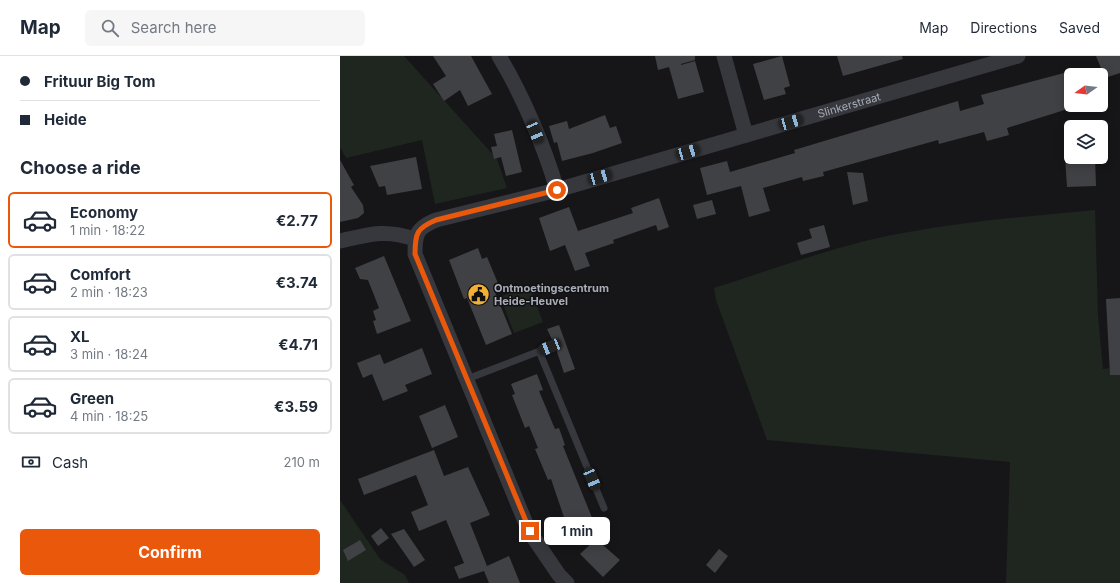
<!DOCTYPE html>
<html lang="en">
<head>
<meta charset="utf-8">
<style>
	:root { --surface:#fff; --page:#f6f6f7; --text:#1f2937; --muted:#747a83; --line:#e0e1e3; --accent:#ea580c }
	body { margin:0; font-family:Inter,sans-serif; background:var(--page); color:var(--text); height:100vh; display:flex; flex-direction:column; font-size:15px; white-space:nowrap }
	* { box-sizing:border-box; margin:0 }
	p { font-size:13px; color:var(--muted) }
	.icon { flex:none; width:22px; height:22px; fill:none; stroke:currentColor; stroke-width:2; stroke-linecap:round; stroke-linejoin:round }
	.map { position:relative; flex:1; overflow:hidden }
	.side { display:flex; flex-direction:column; background:var(--surface); width:340px }
	.side>* { flex:none }
	.banner { display:grid; align-content:center; height:88px; padding:0 20px; background:var(--surface) }
	.needle { width:26px; rotate:256deg }
	.buttons { position:absolute; left:724px; top:12px; display:grid; gap:8px }
	.buttons a { display:grid; place-items:center; width:44px; height:44px; border-radius:6px; background:var(--surface); box-shadow:0 2px 10px #0003; font-size:20px }
	.end { position:absolute; width:18px; height:18px; margin:-9px; border:5px solid #ea580c; background:#fff; box-shadow:0 0 0 2px #fff }
	.from { border-radius:50% }
	.bubble { position:absolute; height:28px; border-radius:6px; background:var(--surface); box-shadow:0 2px 10px #0003; font-size:13px; font-weight:700; line-height:28px; text-align:center }
	.car { position:absolute; width:12px; height:24px; margin:-12px -6px; border-radius:5px; box-shadow:0 0 3px 1px #0007; background:linear-gradient(#222 24%,#8ab4d8 0 40%,#222 0 76%,#8ab4d8 0 86%,#222 0) }
	.banner b { display:flex; align-items:center; gap:14px; height:38px; font-size:15px }
	.banner b+b { border-top:1px solid var(--line) }
	.banner i { width:10px; height:10px; background:var(--text) }
	ul { padding:0; list-style:none }
	li { display:flex; align-items:center; gap:12px; height:56px; margin:0 8px 6px; padding:0 12px; border:2px solid var(--line); border-radius:6px }
	li div { flex:1 }
	li b { display:block; font-size:15px }
	li em { font-style:normal; font-weight:700 }
	li.current { border-color:var(--accent) }
	li>.icon { width:36px; height:36px; stroke-width:1.5 }
	h2 { padding:0 20px; font-size:18px; line-height:48px }
	.pay { display:flex; align-items:center; gap:10px; height:44px; padding:0 20px; font-size:15px }
	.pay p { margin-inline-start:auto }
	.action { display:flex; gap:8px; margin-top:auto; padding:8px 20px }
	.action a { flex:1; height:46px; border-radius:6px; background:var(--accent); color:#fff; font-size:16px; font-weight:700; line-height:46px; text-align:center }
	header { display:flex; align-items:center; gap:24px; box-sizing:border-box; height:56px; padding:0 20px; background:var(--surface); border-bottom:1px solid var(--line) }
	header strong { font-size:19px }
	nav { display:flex; gap:22px; margin-inline-start:auto; font-size:14px }
	.search { width:280px; height:36px; background:var(--page); display:flex; align-items:center; gap:10px; box-sizing:border-box; padding:0 14px; border-radius:6px; color:var(--muted); font-size:15px }
	main { display:flex; flex:1; min-height:0 }
	.map>svg:first-child { display:block }
	.green { fill:#1e261f }
	.building { fill:#404145 }
	.lines { fill:none; stroke-linecap:round; stroke-linejoin:round }
	.lane { stroke:#37383d; stroke-width:7 }
	.street { stroke:#37383d; stroke-width:15 }
	.route { stroke:#ea580c; stroke-width:5 }
	.labels { text-anchor:middle; stroke-width:3; stroke-linejoin:round; paint-order:stroke }
	.street-label { font-size:11px; fill:#a8adb8; stroke:#111113 }
	.poi-label { font-size:11px; font-weight:bold; fill:#a8adb8; stroke:#111113; text-anchor:start }
</style>
</head>
<body>
<header>
<strong>Map</strong>
<div class="search"><svg class="icon" aria-label="search" viewBox="0 0 24 24"><circle cx="10" cy="10" r="6"/><path d="M15 15l6 6"/></svg>Search here</div>
<nav><a>Map</a><a>Directions</a><a>Saved</a></nav>
</header>
<main>
<section class="side">
<div class="banner">
<b><i class="from"></i>Frituur Big Tom</b>
<b><i></i>Heide</b>
</div>
<h2>Choose a ride</h2>
<ul>
<li class="current"><svg class="icon" aria-label="car" viewBox="0 0 24 24"><path d="M5 17H2v-5l4-1 3-4h7l3 4 3 1v5h-3M9 17h6M6 11h13"/><circle cx="7" cy="17" r="2"/><circle cx="17" cy="17" r="2"/></svg><div><b>Economy</b><p>1 min · 18:22</p></div><em>€2.77</em></li>
<li><svg class="icon" aria-label="car" viewBox="0 0 24 24"><path d="M5 17H2v-5l4-1 3-4h7l3 4 3 1v5h-3M9 17h6M6 11h13"/><circle cx="7" cy="17" r="2"/><circle cx="17" cy="17" r="2"/></svg><div><b>Comfort</b><p>2 min · 18:23</p></div><em>€3.74</em></li>
<li><svg class="icon" aria-label="car" viewBox="0 0 24 24"><path d="M5 17H2v-5l4-1 3-4h7l3 4 3 1v5h-3M9 17h6M6 11h13"/><circle cx="7" cy="17" r="2"/><circle cx="17" cy="17" r="2"/></svg><div><b>XL</b><p>3 min · 18:24</p></div><em>€4.71</em></li>
<li><svg class="icon" aria-label="car" viewBox="0 0 24 24"><path d="M5 17H2v-5l4-1 3-4h7l3 4 3 1v5h-3M9 17h6M6 11h13"/><circle cx="7" cy="17" r="2"/><circle cx="17" cy="17" r="2"/></svg><div><b>Green</b><p>4 min · 18:25</p></div><em>€3.59</em></li>
</ul>
<div class="pay"><svg class="icon" aria-label="cash" viewBox="0 0 24 24"><path d="M3 7h18v10H3z"/><circle cx="12" cy="12" r="2"/></svg>Cash<p>210 m</p></div>
<div class="action"><a>Confirm</a></div>
</section>
<div class="map">
<svg width="780" height="527" viewBox="0 0 780 527">
	<rect width="100%" height="100%" fill="#161618"/>
	<path class="green" d="M0,0H64L157,103L167,132L95,148L82,84L6,102L0,91Z
		M755,154L758,259L763,313L780,311V527H666L670,406L427,384L376,244L374,232C434,213 500,188 563,177C626,165 691,160 755,154Z
		M189,229L203,266L174,277L160,241Z
		M0,444L40,503L65,519L69,527H0Z"/>
	<path class="building" d="M93,0H131L152,38L128,50L120,34L104,45L93,28L106,20Z
		M315,0H355V4L341,8V9L355,5L364,36L338,43L329,11L318,14Z
		M442,0L450,30L444,32L446,38L424,44L413,8Z
		M497,0H562L563,3L503,20Z
		M756,0H780V17L765,22Z
		M724,17L725,22L731,20V52L667,72L669,79L647,85L644,76L599,88L598,84L483,116L484,120L463,125L462,121L423,132L430,155L409,161L401,130L367,139L360,112L387,105L390,116L455,97L454,94L618,45L620,55L644,48L641,39Z
		M265,59L270,72L276,70L282,87L253,97L222,105L217,86L214,87L209,70L227,65L229,73Z
		M172,74L182,116L166,120L161,101L154,103L151,91L157,90L154,78Z
		M76,101L82,133L47,139L45,130L39,131L30,110Z
		M725,101H755L756,130L727,131Z
		M0,104L14,129L11,131L23,149L24,157L18,162L0,166Z
		M507,116L523,117L528,145L513,149Z
		M319,142L329,171L318,175L316,169L273,184L274,187L245,197L250,210L235,215L225,189L210,195L199,162L229,151L238,175L293,157L291,152Z
		M372,144L376,158L357,163L353,149Z
		M484,169L490,191L461,199L457,187L472,182L469,173Z
		M138,192L142,203L147,201L160,232L154,234L172,278L146,289L127,242L124,243L109,204Z
		M44,200L71,265L37,278L33,265L36,264L33,255L39,252L28,224L20,223L15,212Z
		M780,242V319H770L766,243Z
		M219,269L235,313L224,317L215,290L207,273Z
		M82,292L92,318L65,329L68,335L43,345L32,318L23,322L17,307L40,298L44,308Z
		M197,318L203,334L199,335L215,373L219,372L225,389L223,390L255,469L230,479L211,423L208,424L195,393L198,392L189,370L185,372L172,339L175,338L171,328Z
		M105,349L118,381L92,392L79,360Z
		M94,394L104,420L128,411L150,459L130,467L147,510L169,500L180,527H149L144,515L119,523L114,511L124,507L106,464L79,475L71,456L88,449L76,419L24,439L18,423Z
		M41,472L49,482L38,490L31,480Z
		M64,473L85,504L74,511L51,478Z
		M256,483L280,504L263,521L240,498Z
		M20,484L26,494L8,505L3,494Z
		M379,493L388,500L375,517L366,509Z"/>
	<g class="lines">
		<path class="lane" d="M199,295L264,452
			M127,323L210,291"/>
		<g class="street">
			<path d="M159,0C182,38 205,92 217,134"/>
			<path d="M384,0L406,79"/>
			<path d="M0,185C30,178 45,173 75,183"/>
			<path id="s1" d="M227,527L219,519L189,475L75,198C75,177 77,172 96,164L217,134L678,0"/>
		</g>
	</g>
	<g class="lines">
		<path class="route" d="M190,475L75,198C75,177 77,172 96,164L217,134"/>
	</g>
	<defs>
		<symbol id="civic-disc" viewBox="-11 -11 22 22"><circle r="9.5" fill="#f2b134" stroke="#111113"/><path d="M-.6-6.5H3V-4.5H.6V-3L4-1V1h2V6H-6V1h2V-1L-.6-3ZM-1.2 2.5V6h2.4V2.5Z" fill="#111"/></symbol>
	</defs>
	<g fill-rule="evenodd">
		<use href="#civic-disc" x="126" y="226" width="25" height="25"/>
	</g>
	<g class="labels">
		<g class="street-label">
			<text dy="4" stroke="none"><textPath href="#s1" startOffset="837">Slinkerstraat</textPath></text>
		</g>
		<g class="poi-label">
			<text x="154" y="236">Ontmoetingscentrum<tspan x="154" dy="13">Heide-Heuvel</tspan></text>
		</g>
	</g>
</svg>
<div class="buttons">
<a><svg class="needle" viewBox="-14 -14 28 28"><path d="M0-13l5 13h-10z" fill="#e53935"/><path d="M0 13l5-13h-10z" fill="#747a83"/></svg></a>
<a><svg class="icon" aria-label="layers" viewBox="0 0 24 24"><path d="M12 4l9 5-9 5-9-5zM3 14l9 5 9-5"/></svg></a>
</div>
<i class="end from" style="left:217px;top:134px"></i>
<i class="end" style="left:190px;top:475px"></i>
<div class="bubble" style="left:204px;top:461px;width:66px">1 min</div>
<i class="car" style="left:451px;top:66px;rotate:74deg"></i>
<i class="car" style="left:195px;top:76px;rotate:157deg"></i>
<i class="car" style="left:348px;top:96px;rotate:74deg"></i>
<i class="car" style="left:260px;top:121px;rotate:74deg"></i>
<i class="car" style="left:210px;top:291px;rotate:248deg"></i>
<i class="car" style="left:252px;top:423px;rotate:157deg"></i>
</div>
</main>
</body>
</html>
